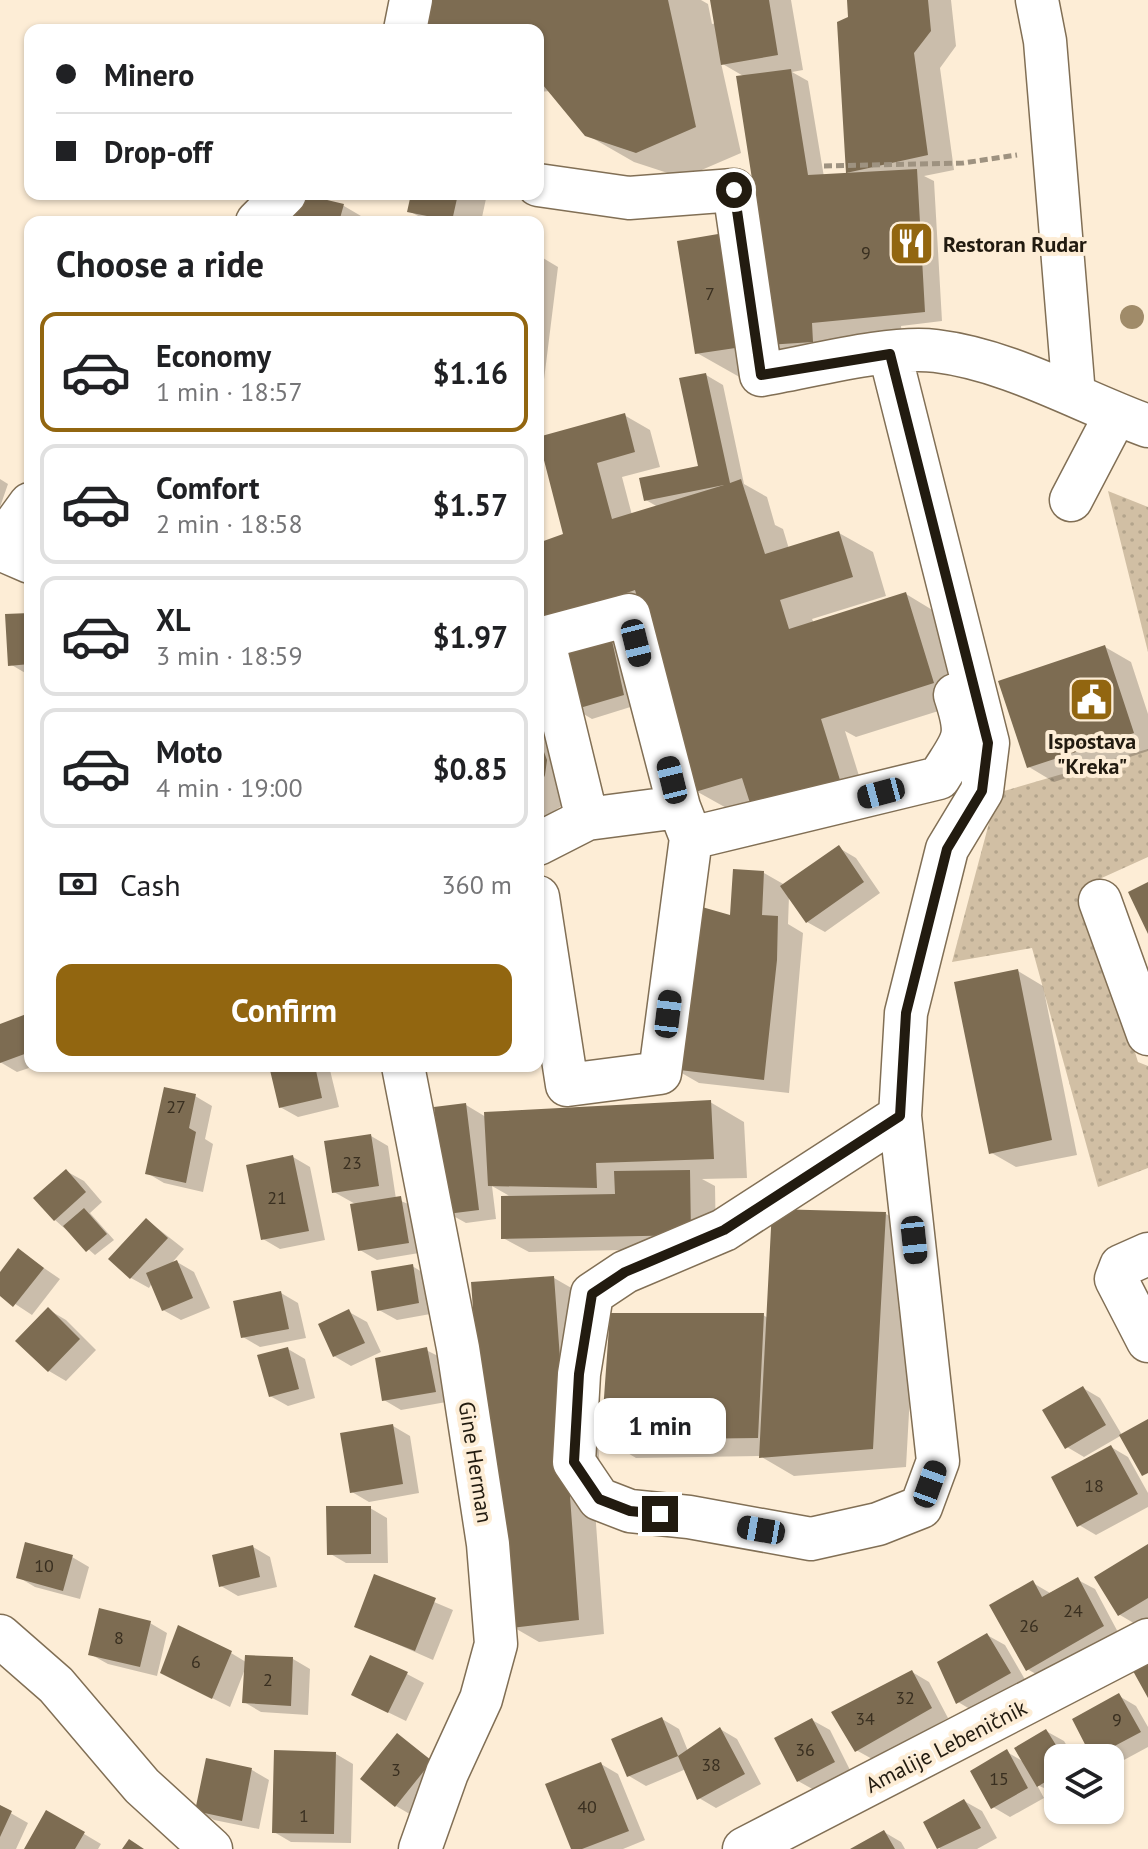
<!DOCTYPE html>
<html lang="en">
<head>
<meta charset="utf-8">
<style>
	:root { --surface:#fff; --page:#f6f6f6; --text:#202124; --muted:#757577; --line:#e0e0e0; --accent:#926610 }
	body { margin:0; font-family:"PT Sans",sans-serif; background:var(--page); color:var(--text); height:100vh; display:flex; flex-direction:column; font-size:30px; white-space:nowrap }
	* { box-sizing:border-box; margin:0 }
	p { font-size:26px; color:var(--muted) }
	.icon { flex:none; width:44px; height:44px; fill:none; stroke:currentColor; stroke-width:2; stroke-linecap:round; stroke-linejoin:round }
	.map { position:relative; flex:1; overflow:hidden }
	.panel { position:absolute; left:24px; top:216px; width:520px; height:856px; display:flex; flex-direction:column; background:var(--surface); border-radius:16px; box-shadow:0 2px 6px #0004 }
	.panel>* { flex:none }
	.hud { position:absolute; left:24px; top:24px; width:520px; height:176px; border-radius:16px; box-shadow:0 2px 6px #0004; display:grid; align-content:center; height:176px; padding:0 32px; background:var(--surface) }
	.buttons { position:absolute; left:1044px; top:1744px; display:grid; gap:16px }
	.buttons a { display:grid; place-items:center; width:80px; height:80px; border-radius:16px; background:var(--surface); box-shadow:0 2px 6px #0004; font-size:40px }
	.end { position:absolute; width:36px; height:36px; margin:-18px; border:10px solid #221b10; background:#fff; box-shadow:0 0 0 4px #fff }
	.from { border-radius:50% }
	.bubble { position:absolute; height:56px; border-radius:16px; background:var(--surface); box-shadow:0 2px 6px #0004; font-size:26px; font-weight:600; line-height:56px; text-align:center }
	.car { position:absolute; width:24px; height:48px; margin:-24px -12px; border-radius:10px; box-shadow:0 0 6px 2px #0007; background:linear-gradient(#222 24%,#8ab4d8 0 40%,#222 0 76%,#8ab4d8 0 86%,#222 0) }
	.hud b { display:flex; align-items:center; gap:28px; height:76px; font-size:30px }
	.hud b+b { border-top:2px solid var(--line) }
	.hud i { width:20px; height:20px; background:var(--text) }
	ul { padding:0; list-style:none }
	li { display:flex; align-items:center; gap:24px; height:120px; margin:0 16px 12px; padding:0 16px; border:4px solid var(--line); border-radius:16px }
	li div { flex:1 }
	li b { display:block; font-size:30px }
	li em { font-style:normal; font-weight:600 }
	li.selected { border-color:var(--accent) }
	li>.icon { width:72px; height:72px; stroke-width:1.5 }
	h2 { padding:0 32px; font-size:36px; line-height:96px }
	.pay { display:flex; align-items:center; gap:20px; height:88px; padding:0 32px; font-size:30px }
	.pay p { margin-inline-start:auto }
	.primary-button { display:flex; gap:16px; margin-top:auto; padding:16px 32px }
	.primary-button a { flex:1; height:92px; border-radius:16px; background:var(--accent); color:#fff; font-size:32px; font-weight:600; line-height:92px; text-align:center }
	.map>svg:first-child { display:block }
	.grass { fill:url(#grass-dots) }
	.shadow { fill:#0003 }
	.building { fill:#7d6c52 }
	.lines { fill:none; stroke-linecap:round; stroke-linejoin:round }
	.minor-casing { stroke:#816f55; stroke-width:45 }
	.path { stroke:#9e9280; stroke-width:5; stroke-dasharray:8 4; stroke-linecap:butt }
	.minor { stroke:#fff; stroke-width:42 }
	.tree { fill:#a08b69 }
	.route { stroke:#221b10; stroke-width:10 }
	.labels { text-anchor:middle; stroke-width:8; stroke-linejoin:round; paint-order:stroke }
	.number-label { font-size:18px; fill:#392f20 }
	.poi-label { font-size:22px; font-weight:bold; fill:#221b10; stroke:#fdedd6; text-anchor:start }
	.street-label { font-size:22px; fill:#221b10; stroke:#fdedd6 }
</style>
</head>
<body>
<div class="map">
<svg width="1148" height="1849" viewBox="0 0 1148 1849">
	<defs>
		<pattern id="grass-dots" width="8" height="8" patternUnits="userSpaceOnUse" patternTransform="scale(2)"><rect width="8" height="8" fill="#d1bfa4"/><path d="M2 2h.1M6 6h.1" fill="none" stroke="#b3a48c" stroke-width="1.8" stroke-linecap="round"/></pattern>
	</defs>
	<rect width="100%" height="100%" fill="#fdedd6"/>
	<path class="grass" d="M1108,491L1148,507V652Z
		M1148,749V857L1084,886L1138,1062L1148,1066V1168L1098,1187L1032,948L952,962L997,793Z"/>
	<path class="shadow" d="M432,0H701L708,4L712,24L716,23L712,0H791L803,70L792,72L808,81L824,177L852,175L848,172L849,0H951L956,46L940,68L954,170L924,176L934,181L942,321L901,326L903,346L743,379L697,353L763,258L745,77L721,63L741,153L683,178L634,162L587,135L551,91L538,92V30H427Z
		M304,194L344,206L361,216L359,222H295Z
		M413,194H487L481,222H429L409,211Z
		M538,255L558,267L538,428Z
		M706,375L723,385L744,484L767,497L775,525L783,529L789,549L839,533L873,552L886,596L812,619L814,623L906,594L939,614L967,702L856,737L845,731L865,795L730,810L696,791L615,620L538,545L565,535L541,438L624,415L650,430L660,467L622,477L632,515L658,507L646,500L700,467Z
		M0,479L8,484L0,507Z
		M30,615V674H27L10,664Z
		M610,638L628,648L640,704L592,719L575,709Z
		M1105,647L1131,662L1148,714V751L1054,782L1029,767Z
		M538,734L552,742L564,804L540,821Z
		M839,848L856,858L880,893L825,932L807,922L789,896L788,924L803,933L789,1093L699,1083L673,1068L732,917L764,873L785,885Z
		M1018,971L1043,986L1077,1155L1016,1167L990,1152Z
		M30,1016V1066H35L17,1072L0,1062V1026Z
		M271,1066H329L339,1107L298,1117L280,1107Z
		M195,1096L212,1106L205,1139L213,1144L203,1192L164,1183L147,1173Z
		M710,1102L744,1122L747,1178L702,1179L715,1186L716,1248L529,1252L503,1238L513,1198L492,1186L496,1219L466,1223L448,1213L466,1105L486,1117Z
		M371,1136L388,1146L396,1199L418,1208L425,1252L377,1260L360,1250L357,1205L334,1192Z
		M293,1157L310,1167L325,1240L280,1249L263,1239Z
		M66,1171L84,1181L102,1202L90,1213L114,1240L95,1255L55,1220Z
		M886,1214L919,1233L906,1467L794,1476L760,1456L636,1458L603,1438L763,1315L768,1318Z
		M147,1220L184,1249L170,1265L177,1262L194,1272L210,1308L181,1320L163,1310L152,1283L149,1288L131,1278L111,1259Z
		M19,1251L60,1279L32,1315L0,1294V1275Z
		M412,1266L429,1276L436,1313L397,1320L379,1310Z
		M554,1278L587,1297L602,1495L594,1496L604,1634L539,1642L513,1627Z
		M281,1293L298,1303L306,1338L260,1347L243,1337Z
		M49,1310L66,1320L96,1350L66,1381L49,1371Z
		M349,1312L367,1322L381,1352L351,1366L334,1356Z
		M288,1349L305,1359L315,1398L288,1406L270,1396Z
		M426,1350L444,1359L452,1401L401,1410L384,1400Z
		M1083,1388L1100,1398L1122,1435L1084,1457L1067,1447Z
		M393,1426L410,1436L419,1493L369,1502L352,1492Z
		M1111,1447L1128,1457L1148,1493V1507L1096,1535L1079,1525Z
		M370,1508L387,1518L388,1563H346L329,1553Z
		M1148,1546V1618L1137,1625L1120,1615L1097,1578Z
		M253,1547L270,1557L277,1587L238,1596L221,1586Z
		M72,1557L89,1567L80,1599L35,1587L18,1577Z
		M375,1577L453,1610L433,1660L356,1626Z
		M1078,1580L1095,1589L1120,1636L1045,1679L1027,1669L1033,1583L1050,1593Z
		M150,1623L167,1633L157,1676L108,1664L90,1654Z
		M987,1635L1005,1645L1027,1683L975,1712L958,1702Z
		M231,1653L246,1662L293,1659L310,1669L308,1715L261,1712L244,1702L245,1669L230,1707L180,1682Z
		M912,1672L929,1682L948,1718L874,1760L856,1750Z
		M407,1674L424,1683L406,1721L371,1704Z
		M1119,1696L1136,1706L1148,1727V1747L1111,1767L1110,1758L1094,1757Z
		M662,1719L679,1729L688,1751L720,1729L737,1739L761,1784L716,1808L699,1798L686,1769L646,1786L629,1776Z
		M812,1720L830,1730L851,1772L816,1791L798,1781Z
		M1046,1731L1064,1741L1074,1758H1058V1794L1037,1785L1044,1798L1010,1817L993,1807L1007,1752L1024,1762Z
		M398,1736L448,1772L413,1816L396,1806Z
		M336,1754L353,1764L351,1843L291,1842L274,1832Z
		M207,1761L252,1770L269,1780L259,1829L214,1820L197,1810Z
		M601,1764L618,1774L645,1840L623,1849H573Z
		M964,1801L982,1811L997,1838L977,1849H940L925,1823Z
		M0,1807L28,1823L16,1849H0Z
		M47,1812L101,1844L98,1849H26Z
		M884,1832L901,1842L905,1849H854Z"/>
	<path class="building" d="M430,0H668L696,127L636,153L585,136L538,79V30H425Z
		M710,0H769L778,55L721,65Z
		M847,0H928L931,31L914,53L928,155L846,173L837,22L848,17Z
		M791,69L808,175L917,169L925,312L812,323L813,342L767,345L759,224L736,76Z
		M302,194L344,204L339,222H293Z
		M411,194H458L452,221L407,212Z
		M724,233L742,347L695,354L677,241Z
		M706,373L730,483L741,479L765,554L839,531L853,577L780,600L789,629L906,592L934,683L821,719L840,780L751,806L742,778L695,792L635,590L538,624V543L563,534L538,437L625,413L635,452L597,463L612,519L724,485L644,501L639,478L698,466L679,378Z
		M30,613V664L8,666L5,614Z
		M611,636L624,695L573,710L559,650Z
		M1105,645L1134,733L1027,768L998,681Z
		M538,736L547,760L545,775L538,791Z
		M839,845L864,882L806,923L780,886Z
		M733,869L764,871L762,915L778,916L777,960L764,1080L671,1069L695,905L730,915Z
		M1148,882V934L1128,892Z
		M1018,969L1052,1140L989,1154L954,982Z
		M29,1013L30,1052L0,1063V1024Z
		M269,1066H315L322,1098L279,1108Z
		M164,1087L196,1094L189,1128L196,1132L186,1183L145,1174Z
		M711,1100L714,1159L596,1163L597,1188L488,1186L484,1112Z
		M466,1103L479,1210L447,1214L434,1107Z
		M371,1134L379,1186L332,1193L324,1141Z
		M293,1155L309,1231L261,1240L246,1165Z
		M66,1169L86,1192L54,1221L33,1198Z
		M690,1170L691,1235L501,1239V1196L615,1194L614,1171Z
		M401,1196L409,1243L358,1251L350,1204Z
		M84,1208L107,1234L86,1252L63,1226Z
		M772,1209L886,1212L873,1449L759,1458Z
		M146,1218L168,1238L130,1279L108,1259Z
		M18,1248L44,1268L13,1307L0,1296V1272Z
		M177,1260L193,1298L162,1311L146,1273Z
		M413,1264L419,1303L377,1311L371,1271Z
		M554,1276L579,1620L511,1628L500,1484H486L471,1282Z
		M281,1291L289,1329L241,1338L233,1301Z
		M48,1307L80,1339L48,1372L15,1341Z
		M349,1309L365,1343L333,1357L318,1324Z
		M610,1313H764L758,1438L601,1440Z
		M288,1347L299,1389L269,1397L257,1355Z
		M427,1347L436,1392L382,1401L375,1358Z
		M1083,1386L1106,1425L1065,1449L1042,1410Z
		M1148,1419V1473L1142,1476L1119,1435Z
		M393,1424L403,1484L350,1493L340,1433Z
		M1111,1445L1138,1494L1077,1527L1051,1477Z
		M326,1506H371V1554L327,1555Z
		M25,1542L73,1555L63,1591L16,1578Z
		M1148,1544V1598L1118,1616L1094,1577Z
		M253,1545L260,1577L219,1587L212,1555Z
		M374,1574L436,1598L415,1651L354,1627Z
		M1078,1577L1104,1626L1026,1671L989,1605L1033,1580L1042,1597Z
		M99,1608L151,1621L140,1667L88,1655Z
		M178,1625L232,1651L212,1699L160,1673Z
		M987,1633L1011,1673L956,1704L937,1662Z
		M245,1655L293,1657L291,1706L242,1703Z
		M370,1655L408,1672L388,1713L351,1695Z
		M1148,1662V1698L1133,1671Z
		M912,1670L932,1708L855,1752L831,1712Z
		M1119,1693L1141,1732L1092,1758L1072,1719Z
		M662,1717L678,1756L627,1777L611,1739Z
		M812,1718L835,1762L797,1782L774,1738Z
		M720,1727L745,1774L697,1800L678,1756Z
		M1046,1729L1064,1758H1058V1774L1037,1787L1014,1748Z
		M397,1733L432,1761L395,1807L360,1779Z
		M1007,1749L1028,1788L991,1809L970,1771Z
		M274,1750L336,1752L334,1834L272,1833Z
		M206,1758L252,1768L242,1821L195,1811Z
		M601,1762L629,1831L582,1849H571L545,1784Z
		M964,1799L981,1828L937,1849L923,1822Z
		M0,1805L12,1811L0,1837Z
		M46,1810L85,1832L75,1849H24Z
		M884,1830L895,1849H850Z
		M129,1839L144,1849H122Z"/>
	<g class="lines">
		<defs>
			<path id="minor" d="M1037,0L1045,41L1074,395
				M405,30L411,0
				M538,185L629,198L734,190L761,375C809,367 890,345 936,351C1010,360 1079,401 1148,426
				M257,222L285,194
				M890,354L988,743L982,791L947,849L906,1013L900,1116L938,1461L921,1507L878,1524L811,1539L689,1517L630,1511L599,1499L574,1462L579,1374L592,1294L625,1272L724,1230L900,1116
				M1071,500L1116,414
				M0,545L30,504
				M0,549L30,562
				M587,819L543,638L629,615L679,807
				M691,838L939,778C963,739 970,740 955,695
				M538,844L587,819L679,807L691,838L660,1073L567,1085L538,897
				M1100,901L1148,1034
				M403,1066L458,1348L488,1544L496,1644L481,1699L447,1773L420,1849
				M1148,1254L1121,1266L1116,1279L1148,1341
				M0,1636L56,1685L142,1786L211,1849
				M744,1849L1148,1640"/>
		</defs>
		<use href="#minor" class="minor-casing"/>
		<path class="path" d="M824,166L963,163L1017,155"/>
		<use href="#minor" class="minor"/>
	</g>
	<circle class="tree" cx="1132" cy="317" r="12"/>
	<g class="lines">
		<path class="route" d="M660,1514L630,1511L599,1499L574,1462L579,1374L592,1294L625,1272L724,1230L900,1116L906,1013L947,849L982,791L988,743L890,354L761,375L734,190"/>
	</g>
	<defs>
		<symbol id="restaurant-square" viewBox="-11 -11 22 22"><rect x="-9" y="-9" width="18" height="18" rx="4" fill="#926610" stroke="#fdedd6"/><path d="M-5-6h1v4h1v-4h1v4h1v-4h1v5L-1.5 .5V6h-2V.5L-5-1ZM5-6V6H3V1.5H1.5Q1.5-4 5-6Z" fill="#fff"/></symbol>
		<symbol id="civic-square" viewBox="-11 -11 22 22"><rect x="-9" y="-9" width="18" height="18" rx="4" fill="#926610" stroke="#fdedd6"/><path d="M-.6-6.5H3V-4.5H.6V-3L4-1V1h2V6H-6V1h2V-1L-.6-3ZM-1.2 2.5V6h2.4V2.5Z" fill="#fff"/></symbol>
	</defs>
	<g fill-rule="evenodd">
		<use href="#restaurant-square" x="886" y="218" width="51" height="51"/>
		<use href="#civic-square" x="1066" y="674" width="51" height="51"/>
	</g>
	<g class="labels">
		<g class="number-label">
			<text x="866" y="259">9</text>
			<text x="710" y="300">7</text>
			<text x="176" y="1113">27</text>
			<text x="352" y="1169">23</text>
			<text x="277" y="1204">21</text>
			<text x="1094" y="1492">18</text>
			<text x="44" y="1572">10</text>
			<text x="1073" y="1617">24</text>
			<text x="1029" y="1632">26</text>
			<text x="119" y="1644">8</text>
			<text x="196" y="1668">6</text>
			<text x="268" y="1686">2</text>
			<text x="905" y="1704">32</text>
			<text x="865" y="1725">34</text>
			<text x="1117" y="1726">9</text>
			<text x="805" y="1756">36</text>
			<text x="711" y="1771">38</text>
			<text x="396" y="1776">3</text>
			<text x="999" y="1785">15</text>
			<text x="587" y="1813">40</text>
			<text x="304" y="1822">1</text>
		</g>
		<g class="poi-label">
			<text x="943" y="252">Restoran Rudar</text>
			<text x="1092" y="749" text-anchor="middle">Ispostava<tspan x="1092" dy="25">"Kreka"</tspan></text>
		</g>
		<g class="street-label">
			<text transform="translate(476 1462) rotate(81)" y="8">Gine Herman</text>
			<text transform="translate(946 1746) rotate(-27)" y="8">Amalije Lebeničnik</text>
		</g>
	</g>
</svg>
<div class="buttons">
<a><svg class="icon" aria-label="layers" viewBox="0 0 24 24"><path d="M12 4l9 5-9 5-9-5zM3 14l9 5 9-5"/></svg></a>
</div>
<i class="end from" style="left:734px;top:190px"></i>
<i class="end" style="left:660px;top:1514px"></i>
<div class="bubble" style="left:594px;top:1398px;width:132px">1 min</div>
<i class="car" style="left:636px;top:643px;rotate:166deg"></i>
<i class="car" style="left:672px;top:780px;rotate:346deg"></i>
<i class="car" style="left:881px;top:793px;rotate:255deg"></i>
<i class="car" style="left:668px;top:1014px;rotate:7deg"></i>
<i class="car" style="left:914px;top:1240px;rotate:174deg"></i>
<i class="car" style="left:930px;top:1484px;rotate:20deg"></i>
<i class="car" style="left:761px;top:1530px;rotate:280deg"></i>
<div class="hud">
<b><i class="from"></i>Minero</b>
<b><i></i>Drop-off</b>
</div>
<section class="panel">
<h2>Choose a ride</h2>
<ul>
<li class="selected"><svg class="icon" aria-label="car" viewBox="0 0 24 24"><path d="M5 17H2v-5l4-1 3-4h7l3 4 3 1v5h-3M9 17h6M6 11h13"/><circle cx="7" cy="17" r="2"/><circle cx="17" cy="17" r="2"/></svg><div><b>Economy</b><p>1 min · 18:57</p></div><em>$1.16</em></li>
<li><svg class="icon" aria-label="car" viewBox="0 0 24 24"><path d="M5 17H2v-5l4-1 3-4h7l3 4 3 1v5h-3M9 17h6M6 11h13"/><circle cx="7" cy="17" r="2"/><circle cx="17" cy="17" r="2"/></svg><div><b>Comfort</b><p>2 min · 18:58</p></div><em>$1.57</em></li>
<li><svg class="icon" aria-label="car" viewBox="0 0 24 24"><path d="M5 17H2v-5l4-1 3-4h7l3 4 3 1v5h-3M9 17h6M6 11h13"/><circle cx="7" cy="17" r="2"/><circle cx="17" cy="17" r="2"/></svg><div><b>XL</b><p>3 min · 18:59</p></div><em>$1.97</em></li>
<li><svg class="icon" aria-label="car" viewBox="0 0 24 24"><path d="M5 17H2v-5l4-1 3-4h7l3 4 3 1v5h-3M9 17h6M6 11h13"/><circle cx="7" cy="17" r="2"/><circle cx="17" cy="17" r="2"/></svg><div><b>Moto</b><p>4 min · 19:00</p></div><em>$0.85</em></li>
</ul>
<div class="pay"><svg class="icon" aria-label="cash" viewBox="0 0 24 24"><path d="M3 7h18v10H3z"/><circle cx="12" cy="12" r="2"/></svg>Cash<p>360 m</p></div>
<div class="primary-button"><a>Confirm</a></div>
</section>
</div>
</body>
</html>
